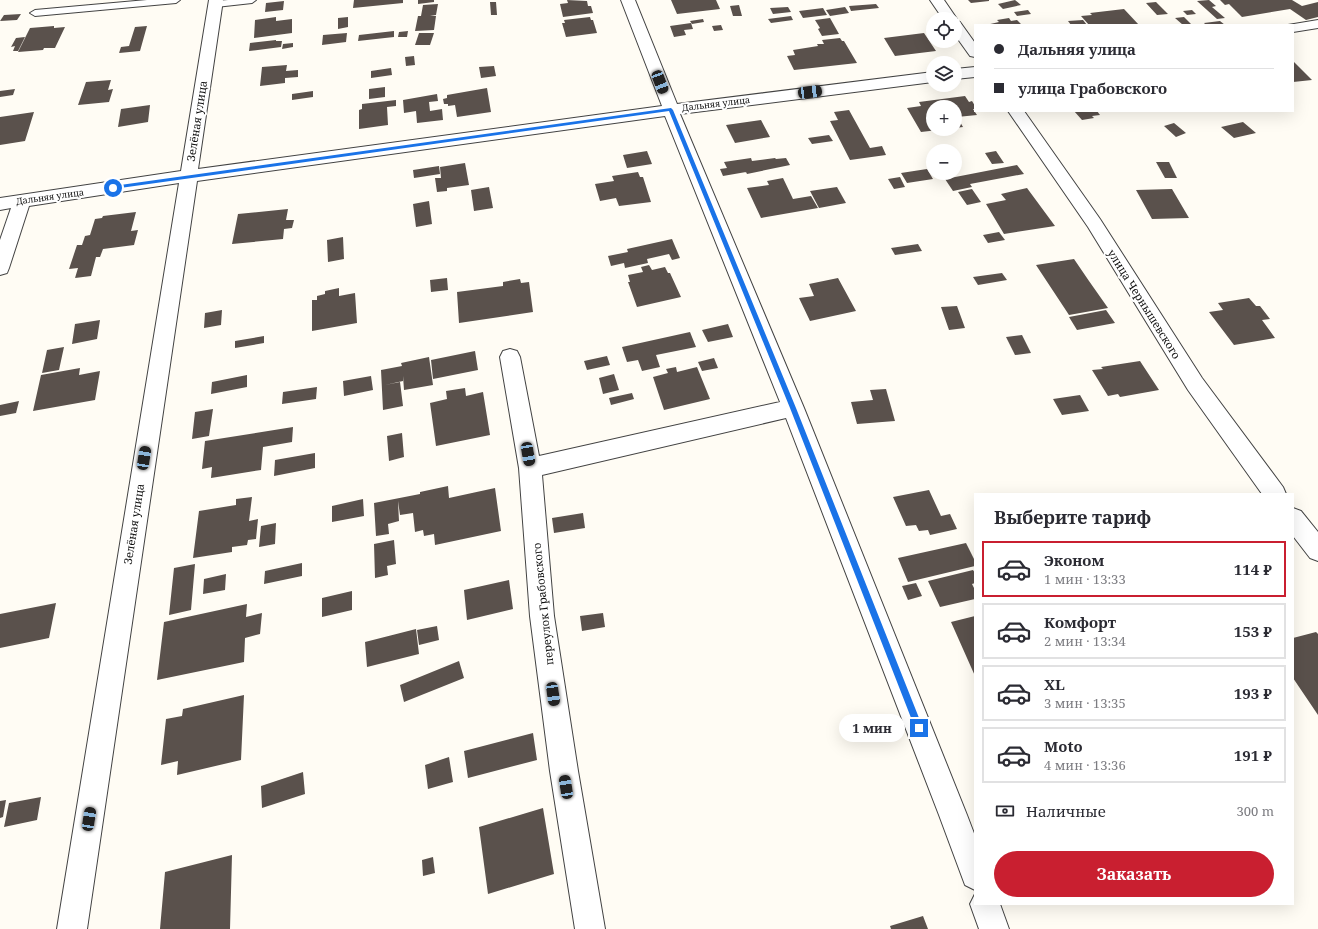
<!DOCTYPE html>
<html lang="ru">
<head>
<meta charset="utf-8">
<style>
	:root { --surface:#fff; --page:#f2f2f3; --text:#2b2b33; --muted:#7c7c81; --line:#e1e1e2; --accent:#c91f30 }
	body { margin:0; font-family:"Noto Serif",serif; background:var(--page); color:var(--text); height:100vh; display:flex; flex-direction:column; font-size:15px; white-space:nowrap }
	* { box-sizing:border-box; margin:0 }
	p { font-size:13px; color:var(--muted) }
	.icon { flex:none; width:22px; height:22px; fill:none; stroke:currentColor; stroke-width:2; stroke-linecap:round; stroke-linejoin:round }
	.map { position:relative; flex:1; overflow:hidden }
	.drawer { position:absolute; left:974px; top:493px; width:320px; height:412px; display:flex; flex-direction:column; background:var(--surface); border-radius:0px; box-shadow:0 4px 16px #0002 }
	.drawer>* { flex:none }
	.hud { position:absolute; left:974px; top:24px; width:320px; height:88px; border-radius:0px; box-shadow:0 4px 16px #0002; display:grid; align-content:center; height:88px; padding:0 20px; background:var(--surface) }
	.buttons { position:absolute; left:926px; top:12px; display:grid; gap:8px }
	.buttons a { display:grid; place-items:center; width:36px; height:36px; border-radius:50%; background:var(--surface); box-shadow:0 4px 16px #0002; font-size:20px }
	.end { position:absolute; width:18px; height:18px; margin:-9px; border:5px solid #1a73e8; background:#fff; box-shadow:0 0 0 2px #fff }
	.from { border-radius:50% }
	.bubble { position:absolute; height:28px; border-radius:14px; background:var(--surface); box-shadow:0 4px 16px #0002; font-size:13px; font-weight:700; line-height:28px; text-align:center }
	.car { position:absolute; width:12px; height:24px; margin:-12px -6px; border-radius:5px; box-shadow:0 0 3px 1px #0007; background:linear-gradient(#222 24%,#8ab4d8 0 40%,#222 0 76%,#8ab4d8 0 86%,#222 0) }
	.hud b { display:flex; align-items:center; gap:14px; height:38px; font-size:15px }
	.hud b+b { border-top:1px solid var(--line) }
	.hud i { width:10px; height:10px; background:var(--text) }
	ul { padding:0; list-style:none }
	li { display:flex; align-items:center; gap:12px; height:56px; margin:0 8px 6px; padding:0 12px; border:2px solid var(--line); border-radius:0px }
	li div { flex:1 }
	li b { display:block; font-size:15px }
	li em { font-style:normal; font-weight:700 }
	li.selected { border-color:var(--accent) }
	li>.icon { width:36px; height:36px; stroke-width:1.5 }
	h2 { padding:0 20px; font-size:18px; line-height:48px }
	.pay { display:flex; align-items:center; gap:10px; height:44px; padding:0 20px; font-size:15px }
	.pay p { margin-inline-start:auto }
	.action { display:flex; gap:8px; margin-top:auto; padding:8px 20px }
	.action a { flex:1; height:46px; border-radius:24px; background:var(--accent); color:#fff; font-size:16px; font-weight:700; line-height:46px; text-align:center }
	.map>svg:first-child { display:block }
	.building { fill:#5a514c }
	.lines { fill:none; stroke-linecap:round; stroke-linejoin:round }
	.service-casing { stroke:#434343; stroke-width:2 }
	.minor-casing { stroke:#434343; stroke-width:2 }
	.service { fill:#fff; fill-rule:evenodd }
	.minor { fill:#fff; fill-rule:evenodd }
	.route { fill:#1a73e8 }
	.labels { text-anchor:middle; stroke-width:4; stroke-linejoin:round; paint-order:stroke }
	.far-street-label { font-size:9px; fill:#101010; stroke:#fff }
	.street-label { font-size:11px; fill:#101010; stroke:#fff }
</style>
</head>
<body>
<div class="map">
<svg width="1318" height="929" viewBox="0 0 1318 929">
	<rect width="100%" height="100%" fill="#fffcf4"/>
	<path class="building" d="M354,0H403V3L353,8Z
		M418,0H434V2L418,4Z
		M567,0L587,1L588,6H591L593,13L563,17L560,4L568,3Z
		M671,0H716L720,9L677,14Z
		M968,0H989V1L971,3Z
		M1015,0L1021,5L1003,9L998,4Z
		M1209,0L1216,6L1212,7L1225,18L1217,19L1197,1Z
		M1220,0H1292L1302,6L1318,2V17L1306,20L1290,9L1242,17L1229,4L1225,5Z
		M284,1L283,10L265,12L266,3Z
		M490,2H496L497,15H491Z
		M1156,2L1168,14L1157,15L1146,3Z
		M438,4L436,15H430L436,16L434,30L415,31L418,16H421L423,5Z
		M876,4L879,8L851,11L849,6Z
		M739,5L742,16H733L730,6Z
		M788,7L791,12L773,14L770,8Z
		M845,7L849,13L830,16L826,10Z
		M823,8L827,15L803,18L799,11Z
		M1124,9L1139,25H1089L1081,16L1092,15L1090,13Z
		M1028,10L1031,14L1017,16L1014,12Z
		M1192,10L1196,14L1187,15L1183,11Z
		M21,14L17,20L0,21L4,15Z
		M791,16L793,20L771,23L768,19Z
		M276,17V21L292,19V33L254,38L255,20Z
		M348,17V27L338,29V18Z
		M590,17L591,20H593L597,33L566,37L562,23H565L564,20Z
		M1184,17L1192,25H1183L1175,18Z
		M830,18L839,34L822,36L818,29L820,28L815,20Z
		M1009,18L1011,21L1017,20L1022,25H986L999,22L997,20Z
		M703,19L704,22L692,24L690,21Z
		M1083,20L1087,25H1071L1068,21Z
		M1220,21L1225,25H1206L1204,23Z
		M691,23L693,29L684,30L686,35L674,37L670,26Z
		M721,25L723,30L714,31L712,26Z
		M54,26V28L65,27L55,48H44L43,50L18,52L30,28Z
		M147,26L140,51L119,53L121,47L129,46L135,27Z
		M394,31V37L358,41L359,35Z
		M408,31L407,37H398L399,32Z
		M347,33L346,42L322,45L323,35Z
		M419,33H434L430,45H415Z
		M924,33L936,51L895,56L884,38Z
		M25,37L18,51H13L15,46L11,47L16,38Z
		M840,38L842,41H844L857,63L794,70L787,56L795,55L793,50L818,46L817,44H824L822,40Z
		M276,40V41H282L281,47L249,51L250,43Z
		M293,43V47L282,49L283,44Z
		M414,56L415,65L406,66L405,57Z
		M1293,61L1312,80L1293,82Z
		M287,65L286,71L298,70V77L285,78V83L260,86L262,67Z
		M494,66L496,76L481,78L479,67Z
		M391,68L392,75L371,78V71Z
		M111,80L108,90L113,89L109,102L78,105L86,82Z
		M385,87V97L369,99V89Z
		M487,88L491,112L457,117L455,105L448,106V104H444L443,99L447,98V95Z
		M15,89L13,95L0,97V91Z
		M313,91V97L292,100V94Z
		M437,94L438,101L429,102L430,111L442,109L443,120L417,123L416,111L404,113L403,100Z
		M965,96L969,102L972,101L975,106V109H973L977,115L957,117L963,127L955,128V107H933V129L938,130L921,132L907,108L921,106L919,102Z
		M396,100V106L387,107L388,125L359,129V110L362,109V104Z
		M150,105L148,122L118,127L121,109Z
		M849,110L870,148L882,146L886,155L850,160L830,121L838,120L834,112Z
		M1074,111H1097L1100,115L1092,116L1094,118L1082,120Z
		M34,112L25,141L0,145V117Z
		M761,120L770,137L735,143L726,125Z
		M1243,122L1256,133L1234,138L1221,127Z
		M1174,123L1186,133L1176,137L1164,126Z
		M829,135L833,141L812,144L808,138Z
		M647,151L652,164L627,168L623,155Z
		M996,151L1004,163L992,164L985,153Z
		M751,158L752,161L775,158L776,159L786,158L790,165L747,174L744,168L746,172L723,176L720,169L727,168L724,162Z
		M1156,162H1169L1177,178H1165Z
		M465,163L469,185L447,188V191L437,192L435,178H441L440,167Z
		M1017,165L1024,174L970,184L972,187L953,191L945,179Z
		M439,166L440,174L414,178L413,170Z
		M927,169L933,179L907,183L901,173Z
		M638,172L640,177H643L651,202L619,206L616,198L600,201L595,184L614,181L612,176Z
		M900,177L905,187L894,189L888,179Z
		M783,178L793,199L811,196L818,208L761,218L747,188L769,185L767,181Z
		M489,187L493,208L474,211L471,190Z
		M837,187L846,203L819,208L810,191Z
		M1027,188L1055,226L1004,234L986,204L1006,200L1001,194Z
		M972,189L981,202L967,205L958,192Z
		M1172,189L1189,218L1152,219L1136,190Z
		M429,201L432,224L416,227L413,204Z
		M288,209L286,220H294L292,228L284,229L283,239L232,244L238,214Z
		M136,212L131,231L138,230L134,245L103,249L100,257H96L91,276L75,278L78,268L69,269L77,245H82L85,236L90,235L95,219L102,218L103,216Z
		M999,232L1005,240L988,243L983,235Z
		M343,237L344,259L328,262L327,240Z
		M672,239L680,258L672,260L669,254L647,259L648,263L625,268L624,263L611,266L608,256L628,252L627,249Z
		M918,244L922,251L895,255L891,248Z
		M1074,259L1089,281L1108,308L1069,315L1036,265Z
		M649,265L652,270L665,267L668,273H670L681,297L637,307L628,282H630L628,275L643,272L641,267Z
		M1002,273L1007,280L978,285L973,277Z
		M447,278L448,290L431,292L430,280Z
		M838,278L856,311L810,321L799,298L814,296L809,284Z
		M520,279L521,283L529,282L533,312L459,323L457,292L503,286V282Z
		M339,288V296L355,293L357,323L312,331V300H317V296L325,294V291Z
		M1249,298L1256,306H1260L1270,319L1262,320L1275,338L1234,345L1209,312L1223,310L1218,303Z
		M957,306L965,328L949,330L941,307Z
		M222,310L221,325L204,328L205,313Z
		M1106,310L1115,323L1077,330L1069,317Z
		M100,320L97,339L72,344L75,324Z
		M728,324L733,337L708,342L702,330Z
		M690,332L696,347L656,355L660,367L642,371L638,360L627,362L622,347Z
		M1022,335L1031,353L1015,355L1006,337Z
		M264,336V343L235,348V341Z
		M64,347L59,370L42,373L47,350Z
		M475,351L478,370L433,379L431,360Z
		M607,356L610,365L587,370L584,361Z
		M429,357L433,385L404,390L403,376V381L385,385L400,382L403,406L383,410L381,370L402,366L401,363Z
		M714,358L718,368L702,371L698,362Z
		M1140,361L1159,390L1120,397L1118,394L1108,396L1092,370L1103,369L1101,367Z
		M676,367L677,372L697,367L710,399L664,410L653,377L668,373L666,369Z
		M80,368L79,375L100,371L95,400L33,411L41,375Z
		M614,374L619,390L603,394L599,378Z
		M247,375V387L211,394L212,382Z
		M371,376L373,390L344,396L343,381Z
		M317,387L316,399L282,404L283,392Z
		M465,388L466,396L483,392L490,435L436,446L430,403L447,399L446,391Z
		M886,389L895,421L857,424L851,402L873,400L870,390Z
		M632,393L634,399L611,405L609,398Z
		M1080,395L1089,411L1062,415L1053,399Z
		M19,401L16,413L0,416V405Z
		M213,409L209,436L192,439L195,412Z
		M293,427L292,442L263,447L261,470L211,478L212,467L202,469L205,441Z
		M402,433L404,457L389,461L387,436Z
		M315,453V468L274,476L275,460Z
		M448,486L449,498L495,488L501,531L435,545L434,534L424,536L423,530L415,532L413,513L400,515L398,501L399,521L388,524L389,534L376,536L374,503L420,494V492Z
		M929,490L941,516L950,514L957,529L930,535L928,530L919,531L916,525L906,526L893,497Z
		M252,497L249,521L258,519L256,539L248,540L247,545L232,547V552L193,558L199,511L236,505V499Z
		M363,499L364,516L332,522V506Z
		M583,513L585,528L554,533L552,518Z
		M276,523L275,544L259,547L261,526Z
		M394,540L396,564L387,566L388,575L375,578L374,544Z
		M966,543L975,561V566L908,582L898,558Z
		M302,563V576L264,584L265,571Z
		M195,564L191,610L169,615L174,568Z
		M973,570L975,573V583L972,584L975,590V599L940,607L928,581Z
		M226,574L225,590L203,594L204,579Z
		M509,580L513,609L467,620L464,590Z
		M916,583L922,596L908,600L902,586Z
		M352,591V610L322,617V598Z
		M56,603L49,638L0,648V614Z
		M247,604L246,617L262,613L260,634L245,638L244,662L157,680L164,622Z
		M603,613L605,627L582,631L580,616Z
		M975,616V676L951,622Z
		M437,626L439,640L419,645L417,630Z
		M416,629L419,654L367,667L365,642Z
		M1316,632L1318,634V715L1293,678V638Z
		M459,661L464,678L404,702L400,685Z
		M244,695L241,760L177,775L178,761L161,765L166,719L182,716L183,709Z
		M533,733L537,760L468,778L464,751Z
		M449,757L453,782L428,789L425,765Z
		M303,772L305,794L262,808L261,786Z
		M41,797L37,820L4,827L9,803Z
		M6,800L3,817L0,818V801Z
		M543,808L554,874L488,894L479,827Z
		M232,855L230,929H160L165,872Z
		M433,857L435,873L423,876L422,860Z
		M923,916L928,929H891L890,926Z"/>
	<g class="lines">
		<defs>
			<path id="service" d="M147,0H180L176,3L35,16L30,13L35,10Z
				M228,0H256L252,3L216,7L212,4L216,1Z"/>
			<path id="minor" d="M209,0H223L198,169L662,106L621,0H635L677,104L933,72V82L680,114L804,408L967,815L975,836V890L965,885L939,815L786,418L542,475L554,616L578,771L605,929H575L550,771L530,616L519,468L500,357L503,351L510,349L517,351L520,357L539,456L780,402L665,116L197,181L87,929H57L179,183L29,206L9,268L7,273L0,275V240L11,208L0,210V198L181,171Z
				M930,0H944L957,19L956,21L960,22L975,43V57L970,56L955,35V19H943Z
				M1318,20V28L1293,32V25H1288Z
				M975,67V77L955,79V69Z
				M1008,111H1024L1100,219L1202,378L1283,487L1286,494H1262L1188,390L1088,227Z
				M1293,508L1301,511L1318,532V561L1310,558L1293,536Z
				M975,894V904H1000L1009,929H979L970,904Z"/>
		</defs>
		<use href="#service" class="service-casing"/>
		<use href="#minor" class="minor-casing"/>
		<use href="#service" class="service"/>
		<use href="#minor" class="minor"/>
	</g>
	<path class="route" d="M671,108L673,110L796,408L923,728L919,732L915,728L790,408L669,111L113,189L110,188L113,186Z"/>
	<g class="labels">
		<g class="far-street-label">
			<text transform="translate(716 104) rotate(-7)" y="3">Дальняя улица</text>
			<text transform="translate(50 197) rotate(-8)" y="3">Дальняя улица</text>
		</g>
		<g class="street-label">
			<text transform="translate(197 121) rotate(-81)" y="4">Зелёная улица</text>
			<text transform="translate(1144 304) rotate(58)" y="4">улица Чернышевского</text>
			<text transform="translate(134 524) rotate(-81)" y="4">Зелёная улица</text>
			<text transform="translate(543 604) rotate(-96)" y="4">переулок Грабовского</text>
		</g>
	</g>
</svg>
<div class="buttons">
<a><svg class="icon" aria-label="locate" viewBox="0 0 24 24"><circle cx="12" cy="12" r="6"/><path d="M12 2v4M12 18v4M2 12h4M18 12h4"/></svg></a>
<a><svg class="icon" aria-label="layers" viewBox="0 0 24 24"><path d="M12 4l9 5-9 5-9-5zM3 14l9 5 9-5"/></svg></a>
<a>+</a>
<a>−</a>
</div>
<i class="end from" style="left:113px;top:188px"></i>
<i class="end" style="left:919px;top:728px"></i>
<div class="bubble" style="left:839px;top:714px;width:66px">1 мин</div>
<i class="car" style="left:660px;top:82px;rotate:159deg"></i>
<i class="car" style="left:810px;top:92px;rotate:83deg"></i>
<i class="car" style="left:528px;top:454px;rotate:170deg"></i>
<i class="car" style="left:144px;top:458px;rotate:9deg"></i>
<i class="car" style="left:553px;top:694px;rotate:172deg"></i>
<i class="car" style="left:566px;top:787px;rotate:351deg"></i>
<i class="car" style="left:89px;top:819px;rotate:9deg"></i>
<div class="hud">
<b><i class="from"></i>Дальняя улица</b>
<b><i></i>улица Грабовского</b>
</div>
<section class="drawer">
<h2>Выберите тариф</h2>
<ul>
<li class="selected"><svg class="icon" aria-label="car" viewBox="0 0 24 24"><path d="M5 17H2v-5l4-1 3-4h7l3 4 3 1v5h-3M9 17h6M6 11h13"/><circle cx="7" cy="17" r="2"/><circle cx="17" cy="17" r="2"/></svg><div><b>Эконом</b><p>1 мин · 13:33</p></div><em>114 ₽</em></li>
<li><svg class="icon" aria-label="car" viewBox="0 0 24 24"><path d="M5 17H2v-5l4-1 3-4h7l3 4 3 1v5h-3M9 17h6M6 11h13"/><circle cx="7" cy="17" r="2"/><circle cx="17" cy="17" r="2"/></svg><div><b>Комфорт</b><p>2 мин · 13:34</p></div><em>153 ₽</em></li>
<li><svg class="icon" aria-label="car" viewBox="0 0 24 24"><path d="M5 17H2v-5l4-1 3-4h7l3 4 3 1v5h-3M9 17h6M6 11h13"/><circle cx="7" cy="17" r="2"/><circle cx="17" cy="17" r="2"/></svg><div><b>XL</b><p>3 мин · 13:35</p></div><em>193 ₽</em></li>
<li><svg class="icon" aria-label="car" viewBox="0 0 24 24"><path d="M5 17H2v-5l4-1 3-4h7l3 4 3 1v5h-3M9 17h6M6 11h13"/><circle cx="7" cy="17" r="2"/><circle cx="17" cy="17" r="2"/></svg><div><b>Moto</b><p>4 мин · 13:36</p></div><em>191 ₽</em></li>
</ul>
<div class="pay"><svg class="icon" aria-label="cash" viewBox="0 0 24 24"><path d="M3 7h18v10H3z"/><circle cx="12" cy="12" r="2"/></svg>Наличные<p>300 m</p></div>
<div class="action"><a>Заказать</a></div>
</section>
</div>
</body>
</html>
